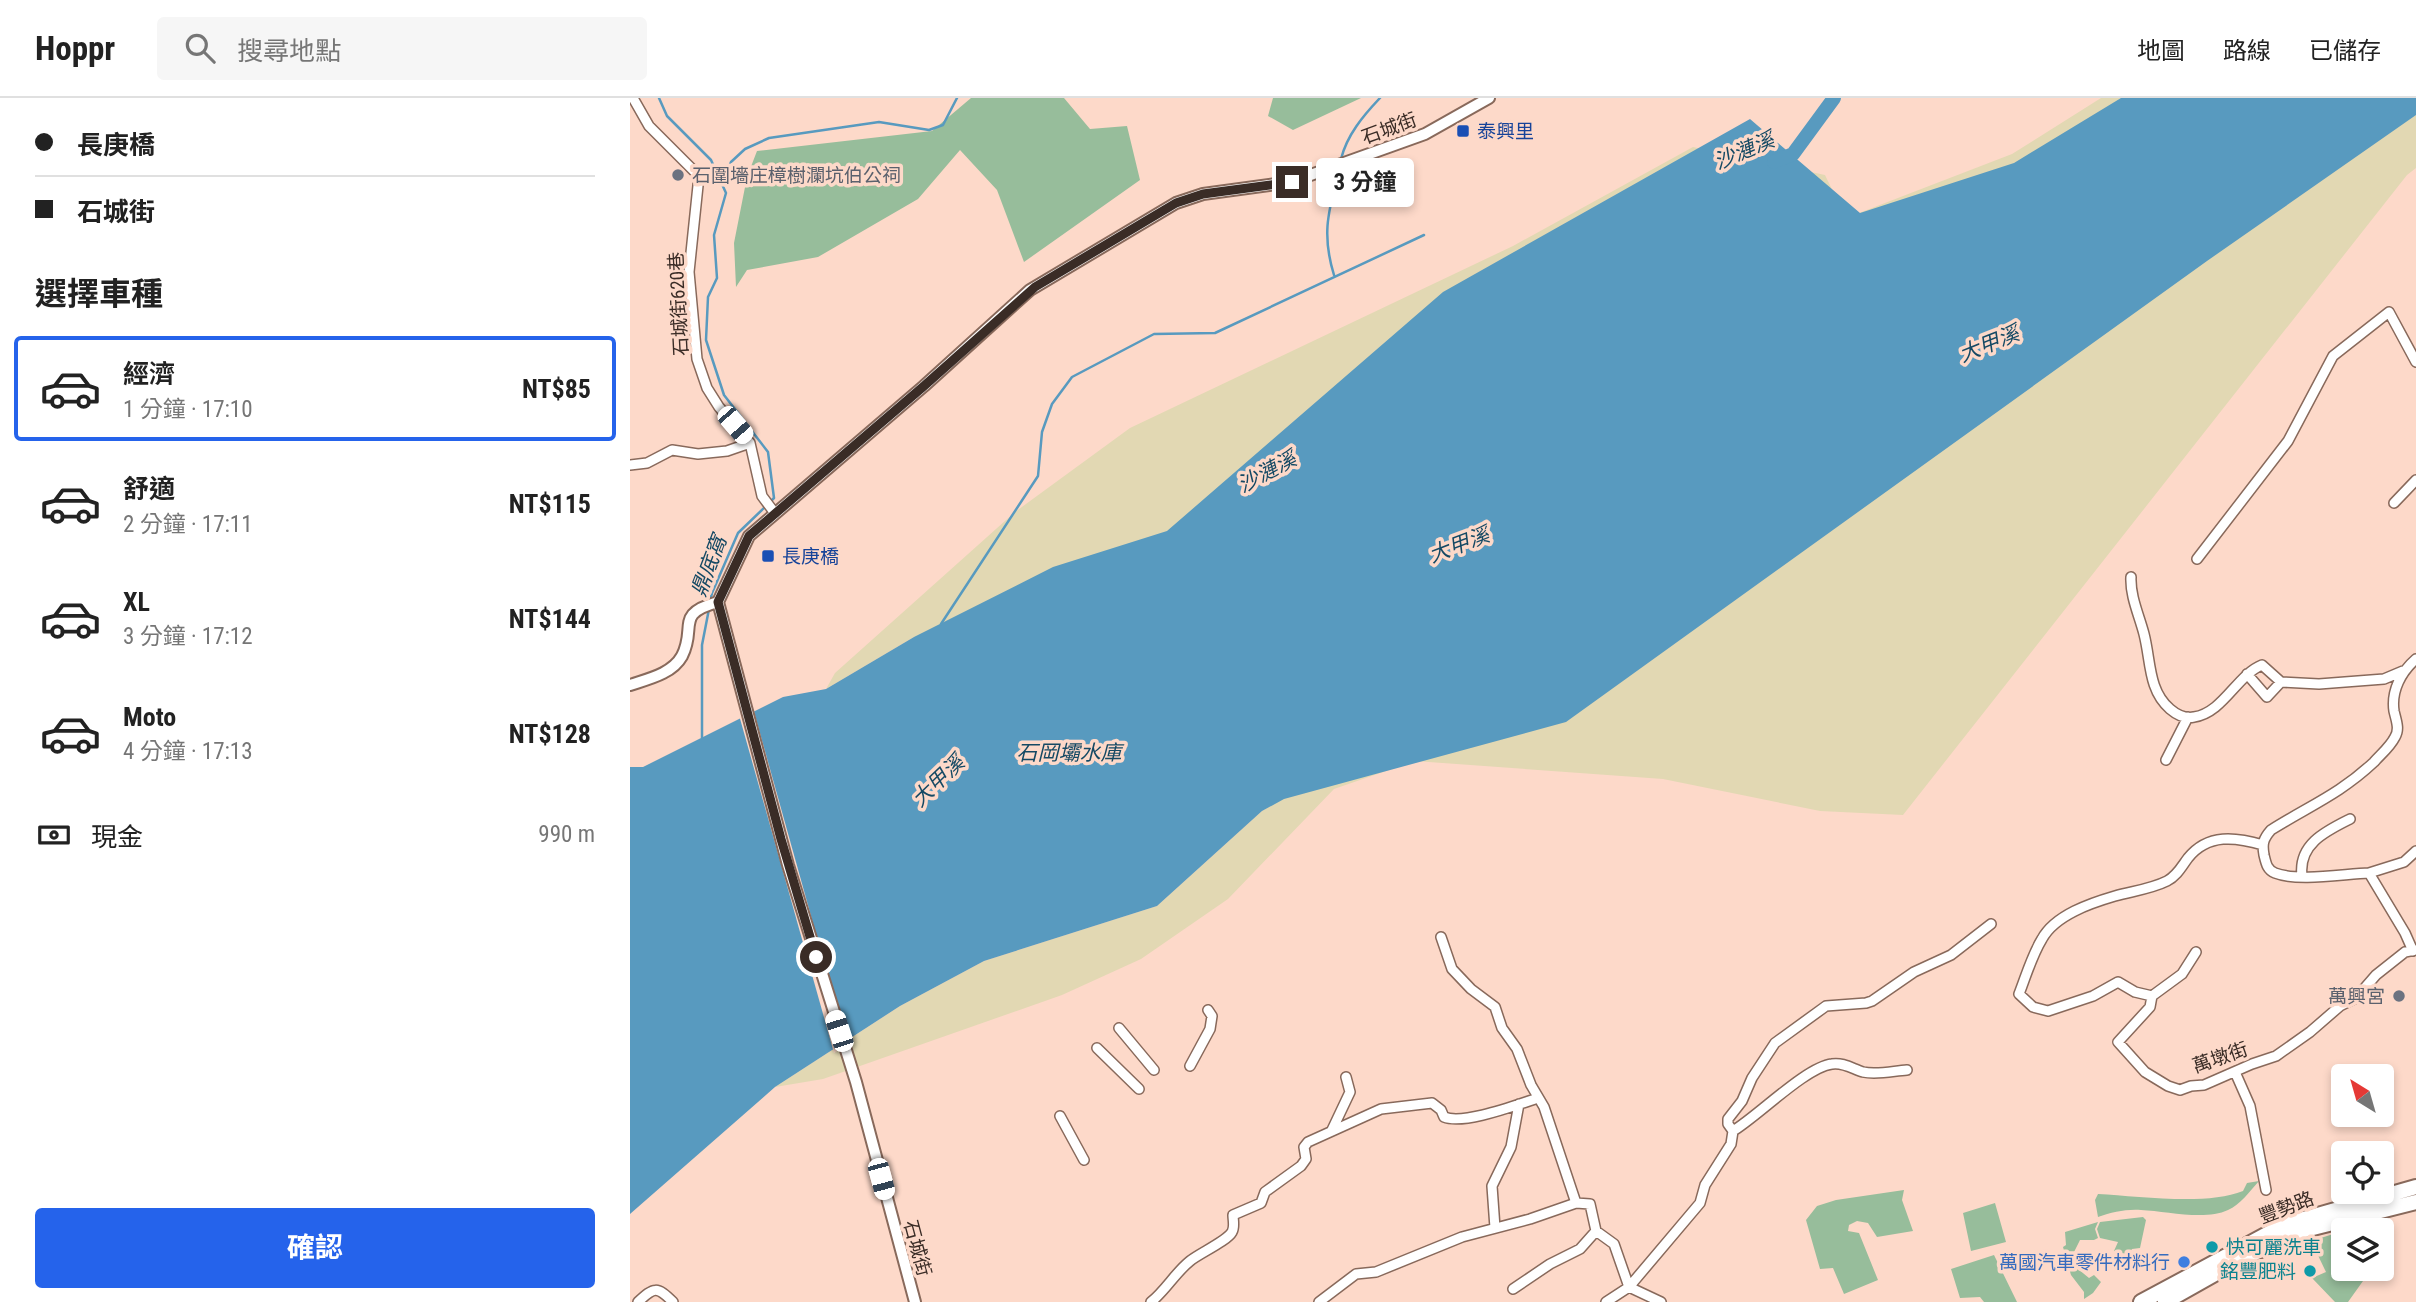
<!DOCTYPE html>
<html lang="zh-TW">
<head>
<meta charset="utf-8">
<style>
	:root { --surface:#fff; --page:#f6f6f6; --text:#222; --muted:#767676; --line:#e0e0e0; --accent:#2563eb }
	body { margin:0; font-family:"Roboto Condensed","Noto Sans TC",sans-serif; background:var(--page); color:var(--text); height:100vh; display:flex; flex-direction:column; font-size:26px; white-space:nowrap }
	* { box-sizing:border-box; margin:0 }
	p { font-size:23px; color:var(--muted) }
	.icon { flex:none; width:38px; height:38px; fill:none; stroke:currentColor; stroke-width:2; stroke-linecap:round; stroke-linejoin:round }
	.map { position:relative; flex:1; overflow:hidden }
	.panel { display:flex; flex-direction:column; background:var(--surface); width:630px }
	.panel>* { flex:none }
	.top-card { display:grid; align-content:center; height:154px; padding:0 35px; background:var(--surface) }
	.needle { width:46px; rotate:323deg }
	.tools { position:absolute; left:1701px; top:966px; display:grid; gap:14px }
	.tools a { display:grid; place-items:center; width:63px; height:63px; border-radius:7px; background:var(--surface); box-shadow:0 4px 10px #0003; font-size:35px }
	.end { position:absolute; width:32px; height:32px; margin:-16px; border:9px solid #3a2c26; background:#fff; box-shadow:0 0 0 4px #fff }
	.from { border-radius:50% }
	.bubble { position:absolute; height:49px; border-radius:7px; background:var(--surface); box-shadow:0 4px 10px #0003; font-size:23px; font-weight:700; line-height:49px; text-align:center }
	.car { position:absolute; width:21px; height:42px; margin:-21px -10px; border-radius:9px; box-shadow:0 0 5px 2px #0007; background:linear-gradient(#fff 24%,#345 0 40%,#fff 0 76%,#345 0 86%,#fff 0) }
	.top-card b { display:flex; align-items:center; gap:24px; height:66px; font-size:26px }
	.top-card b+b { border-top:2px solid var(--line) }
	.top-card i { width:18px; height:18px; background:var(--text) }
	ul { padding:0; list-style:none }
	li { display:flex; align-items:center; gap:21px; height:105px; margin:0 14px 10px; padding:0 21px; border:4px solid transparent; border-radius:7px }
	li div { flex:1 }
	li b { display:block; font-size:26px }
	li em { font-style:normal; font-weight:700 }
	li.active { border-color:var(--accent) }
	li>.icon { width:63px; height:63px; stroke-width:1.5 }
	h2 { padding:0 35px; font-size:32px; line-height:84px }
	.pay { display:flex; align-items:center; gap:18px; height:77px; padding:0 35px; font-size:26px }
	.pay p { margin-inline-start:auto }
	.cta { display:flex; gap:14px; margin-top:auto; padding:14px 35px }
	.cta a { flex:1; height:80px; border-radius:7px; background:var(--accent); color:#fff; font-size:28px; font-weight:700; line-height:80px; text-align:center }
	header { display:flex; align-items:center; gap:42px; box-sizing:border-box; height:98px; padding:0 35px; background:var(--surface); border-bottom:2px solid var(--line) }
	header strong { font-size:33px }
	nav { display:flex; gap:38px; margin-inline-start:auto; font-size:24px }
	.search { width:490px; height:63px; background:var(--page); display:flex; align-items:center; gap:18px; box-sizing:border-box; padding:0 24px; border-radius:7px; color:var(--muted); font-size:26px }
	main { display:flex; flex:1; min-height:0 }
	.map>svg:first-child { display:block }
	.green { fill:#97bd9b }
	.sand { fill:#e2d8b3 }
	.water { fill:#589abf }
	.pier { fill:#fdd9c9 }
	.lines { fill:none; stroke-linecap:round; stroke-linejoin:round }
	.stream { stroke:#589abf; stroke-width:2.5 }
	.river { stroke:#589abf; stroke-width:14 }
	.minor-casing { stroke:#88695b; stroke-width:12 }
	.tertiary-casing { stroke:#88695b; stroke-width:14 }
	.primary-casing { stroke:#88695b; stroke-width:18 }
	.minor { stroke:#fff; stroke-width:9 }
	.tertiary { stroke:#fff; stroke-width:10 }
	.primary { stroke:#fff; stroke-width:14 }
	.route { stroke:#3a2c26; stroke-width:9 }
	.transit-dot { fill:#1a4fb4; stroke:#fdd9c9; stroke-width:2.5 }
	.worship-dot { fill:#6b7280; stroke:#fdd9c9; stroke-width:2.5 }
	.culture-dot { fill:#0f9aa8; stroke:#fdd9c9; stroke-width:2.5 }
	.shop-dot { fill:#3f7fe0; stroke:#fdd9c9; stroke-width:2.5 }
	.labels { text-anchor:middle; stroke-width:7; stroke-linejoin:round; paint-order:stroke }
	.street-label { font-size:19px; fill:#3a2c26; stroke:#fdd9c9 }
	.transit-label { font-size:19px; fill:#164399; stroke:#fdd9c9; text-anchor:start }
	.worship-label { font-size:19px; fill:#5b616d; stroke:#fdd9c9; text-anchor:start }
	.culture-label { font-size:19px; fill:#0d838f; stroke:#fdd9c9; text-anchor:start }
	.shop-label { font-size:19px; fill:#366cbe; stroke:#fdd9c9; text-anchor:end }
	.water-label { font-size:21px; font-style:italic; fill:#154964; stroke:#fdd9c9 }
</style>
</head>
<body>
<header>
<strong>Hoppr</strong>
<div class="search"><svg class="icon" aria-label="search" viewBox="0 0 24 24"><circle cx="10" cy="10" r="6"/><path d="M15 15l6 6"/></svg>搜尋地點</div>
<nav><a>地圖</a><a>路線</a><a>已儲存</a></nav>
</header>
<main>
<section class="panel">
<div class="top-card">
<b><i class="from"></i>長庚橋</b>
<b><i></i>石城街</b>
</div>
<h2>選擇車種</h2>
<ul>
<li class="active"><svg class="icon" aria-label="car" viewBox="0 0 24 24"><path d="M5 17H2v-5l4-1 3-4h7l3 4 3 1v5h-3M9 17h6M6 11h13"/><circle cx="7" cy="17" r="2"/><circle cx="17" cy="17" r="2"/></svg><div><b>經濟</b><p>1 分鐘 · 17:10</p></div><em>NT$85</em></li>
<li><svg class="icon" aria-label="car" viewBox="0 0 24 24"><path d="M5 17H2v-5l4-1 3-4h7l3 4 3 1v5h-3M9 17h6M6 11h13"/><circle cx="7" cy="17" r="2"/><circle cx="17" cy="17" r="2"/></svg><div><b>舒適</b><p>2 分鐘 · 17:11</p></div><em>NT$115</em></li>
<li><svg class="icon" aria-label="car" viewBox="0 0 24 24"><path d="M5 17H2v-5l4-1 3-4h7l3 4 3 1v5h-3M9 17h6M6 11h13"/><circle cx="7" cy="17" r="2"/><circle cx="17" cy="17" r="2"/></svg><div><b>XL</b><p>3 分鐘 · 17:12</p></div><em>NT$144</em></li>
<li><svg class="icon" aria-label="car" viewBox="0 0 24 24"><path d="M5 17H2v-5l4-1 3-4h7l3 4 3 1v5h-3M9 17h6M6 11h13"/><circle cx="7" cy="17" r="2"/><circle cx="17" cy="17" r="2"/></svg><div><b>Moto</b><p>4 分鐘 · 17:13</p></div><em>NT$128</em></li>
</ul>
<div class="pay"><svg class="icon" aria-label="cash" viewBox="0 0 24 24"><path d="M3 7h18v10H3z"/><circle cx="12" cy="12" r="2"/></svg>現金<p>990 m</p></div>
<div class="cta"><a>確認</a></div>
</section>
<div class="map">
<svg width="1786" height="1204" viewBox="0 0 1786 1204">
	<rect width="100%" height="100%" fill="#fdd9c9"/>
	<path class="green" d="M341,0H434L460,31L497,28L510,82L394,164L367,92L330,52L288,101L188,159L117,172L106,189L104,145L117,79L127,53L302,33Z
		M643,0H731L663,32L638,18Z
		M1629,1083C1620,1093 1610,1107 1598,1112C1575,1123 1536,1113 1511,1112C1496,1111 1482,1114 1468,1119L1465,1102L1468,1096C1508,1098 1577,1108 1613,1093L1617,1085Z
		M1274,1092L1272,1102L1283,1133L1247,1139L1238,1125L1227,1123L1219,1127L1218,1133L1229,1135L1248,1182L1214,1196L1203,1170L1190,1171L1176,1122L1187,1108L1206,1102Z
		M1365,1105L1376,1144L1341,1153L1333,1115Z
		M1513,1119L1516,1122L1510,1150L1502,1151L1500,1154L1495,1156L1484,1153L1488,1144L1470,1140L1467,1131L1470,1124Z
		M1468,1124L1465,1131L1468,1140L1464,1142H1450L1443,1156L1448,1171L1459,1180L1464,1177L1471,1184L1463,1195L1454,1201V1194L1441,1177L1433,1149L1436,1147L1435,1134Z
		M1713,1133V1171H1720L1733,1183L1718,1204H1705L1682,1180L1696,1174L1681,1143Z
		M1364,1157L1387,1204H1354L1350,1199L1330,1200L1321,1171Z"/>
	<path class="sand" d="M1471,0H1786V70L1777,77L1273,717L1190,713L1033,681L785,663L704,691L598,801L511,861L432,897L193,981L145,989L270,908L354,863L527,808L632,713L654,700L284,539L196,591L205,575L385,414L500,330L883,148L1063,49L1195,77L1216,120L1382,56Z"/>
	<path class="water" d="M1491,0H1786V17L1577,163L936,624L654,701L632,713L527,808L354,863L270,908L145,989L0,1116V669H13L153,599L196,591L284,539L423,469L537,433L813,194L1120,21L1230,115L1384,65Z"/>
	<path class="pier" d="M123,610L217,947L204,955L109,617Z"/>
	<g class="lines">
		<path class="stream" d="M29,0L37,18L81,62L96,95L84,137L87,180L78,199L76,242L94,297L138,354L144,400L140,404
			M711,61C717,37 733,18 750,0
			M92,86L101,64L115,51L139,40L249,24L299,32L313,27L327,0
			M704,177C691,135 699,112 709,71
			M80,504L82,495L108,435L135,409
			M311,526L408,378L412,334L422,306L442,279L524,236L585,235L794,137
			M72,640V547L79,511"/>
		<path class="river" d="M1144,64L1163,56L1204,0"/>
		<defs>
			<path id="minor" d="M3,0L19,28L69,78L59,174L67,261L77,290L89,309L120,345L132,398L144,414
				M0,367L17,365L42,352L68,356L97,353L120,345
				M1764,405L1786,382
				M1567,461L1658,343L1703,258L1759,214L1786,264
				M1501,479C1500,498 1509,517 1514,536C1521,563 1518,592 1540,611C1547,617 1554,621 1564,619C1593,615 1607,577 1632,567L1651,584L1689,586L1754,581L1773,573
				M1617,576L1637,599L1651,584
				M1536,662L1558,619
				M1633,747C1606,739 1578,735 1558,760C1552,768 1547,778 1537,783C1521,791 1503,793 1485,798C1461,805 1425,817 1412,841C1402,857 1396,878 1389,896L1403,909L1418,913L1463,898L1488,884L1505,894L1522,898L1520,909L1488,944L1515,974L1538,988L1550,992L1561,988L1574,987L1622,966L1646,958L1680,934L1710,908L1726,900L1746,877L1775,854L1786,852
				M1739,775L1774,764L1786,753
				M1672,778C1668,746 1696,733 1720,721
				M811,839L822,871L841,891L865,909L872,930L887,951L901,987L914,1009L946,1105L960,1106L966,1133L984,1146L999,1189L1031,1204
				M1783,853L1775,835L1739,775C1713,776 1668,784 1645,775C1637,772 1636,765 1634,757C1632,746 1633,741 1641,732C1679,708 1710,696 1744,664C1751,656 1760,649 1765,639C1770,631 1766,622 1764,613C1761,593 1771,574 1786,561
				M1522,898L1552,876L1566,854
				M489,930L524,972
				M467,950L509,991
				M560,968L580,931L582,918L578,912
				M1605,974L1620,1008L1636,1092
				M430,1018L454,1062
				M702,1032L720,994L716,979
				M1103,1033C1128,1018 1176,969 1202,966C1213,964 1223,971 1233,974C1247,977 1263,973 1277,972
				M865,1130L862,1088L881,1049L889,1006
				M883,1191L920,1166L950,1151L966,1133
				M8,1204C24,1189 27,1188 43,1204
				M521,1204C536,1192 545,1175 560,1163C570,1155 597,1143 602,1134C605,1129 603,1122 603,1117L631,1105L635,1094L671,1068L676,1061L674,1049L678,1044L751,1011L802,1005L811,1012L814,1019C834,1027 886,1007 908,1000
				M689,1204L726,1176L746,1174L832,1139L900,1121L946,1105
				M976,1204L999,1189L1070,1105L1075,1087L1101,1046L1103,1033L1098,1026V1021L1112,1003L1122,980L1145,945L1196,908L1236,905L1242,903L1284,874L1321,857L1361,826"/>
			<path id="tertiary" d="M0,587C18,581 42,576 52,558C67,529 44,516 88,504
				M285,1204L226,984L158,767L88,504L119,438L294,288L400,192L546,105L573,96L661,84L795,36L859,0"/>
			<path id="primary" d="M1511,1204L1656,1126L1786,1089
				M1535,1204L1606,1164L1667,1134L1786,1104"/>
		</defs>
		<use href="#minor" class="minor-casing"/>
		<use href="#tertiary" class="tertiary-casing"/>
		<use href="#primary" class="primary-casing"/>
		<use href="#minor" class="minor"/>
		<use href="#tertiary" class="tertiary"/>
		<use href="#primary" class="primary"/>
	</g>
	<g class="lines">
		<path class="route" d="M186,859L151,741L88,504L119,438L294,288L405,189L546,105L573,96L662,84"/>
	</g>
	<g class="transit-dot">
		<rect x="826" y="26" width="14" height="14" rx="3.5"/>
		<rect x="131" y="451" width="14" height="14" rx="3.5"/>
	</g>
	<g class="worship-dot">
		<circle cx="48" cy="77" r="7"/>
		<circle cx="1769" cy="898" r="7"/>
	</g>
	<g class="culture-dot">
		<circle cx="1582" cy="1149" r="7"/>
		<circle cx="1680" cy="1173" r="7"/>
	</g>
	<circle class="shop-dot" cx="1554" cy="1164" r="7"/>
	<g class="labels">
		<g class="street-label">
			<text transform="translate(759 30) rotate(-20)" y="7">石城街</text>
			<text transform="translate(48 206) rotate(-93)" y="7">石城街620巷</text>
			<text transform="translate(1590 959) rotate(-19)" y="7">萬墩街</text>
			<text transform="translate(1656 1109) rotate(-21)" y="7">豐勢路</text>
			<text transform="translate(288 1150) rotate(75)" y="7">石城街</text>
		</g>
		<g class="transit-label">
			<text x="847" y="40">泰興里</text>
			<text x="152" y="465">長庚橋</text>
		</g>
		<g class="worship-label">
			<text x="62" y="84">石圍墻庄樟樹瀾坑伯公祠</text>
			<text x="1755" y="905" text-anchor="end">萬興宮</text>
		</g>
		<g class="culture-label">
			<text x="1596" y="1156">快可麗洗車</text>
			<text x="1666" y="1180" text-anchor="end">銘豐肥料</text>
		</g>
		<g class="shop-label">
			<text x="1540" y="1171">萬國汽車零件材料行</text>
		</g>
		<g class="water-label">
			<text transform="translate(1114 53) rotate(-23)" y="7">沙漣溪</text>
			<text transform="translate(1359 246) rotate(-22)" y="7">大甲溪</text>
			<text transform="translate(637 374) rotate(-28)" y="7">沙漣溪</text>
			<text transform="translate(829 447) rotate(-21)" y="7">大甲溪</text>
			<text transform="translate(79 468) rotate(-69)" y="7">鼎底窩</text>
			<text x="439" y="662">石岡壩水庫</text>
			<text transform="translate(308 683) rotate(-44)" y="7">大甲溪</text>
		</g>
	</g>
</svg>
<div class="tools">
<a><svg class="needle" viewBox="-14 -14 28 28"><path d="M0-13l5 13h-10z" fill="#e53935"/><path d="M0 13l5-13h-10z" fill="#767676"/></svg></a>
<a><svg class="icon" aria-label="locate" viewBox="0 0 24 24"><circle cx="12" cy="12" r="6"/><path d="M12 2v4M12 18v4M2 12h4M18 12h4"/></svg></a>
<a><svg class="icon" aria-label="layers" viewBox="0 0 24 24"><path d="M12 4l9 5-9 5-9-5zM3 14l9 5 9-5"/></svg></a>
</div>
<i class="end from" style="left:186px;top:859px"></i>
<i class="end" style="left:662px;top:84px"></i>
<div class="bubble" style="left:686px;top:60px;width:98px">3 分鐘</div>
<i class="car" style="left:105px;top:327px;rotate:139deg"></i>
<i class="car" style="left:209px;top:933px;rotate:342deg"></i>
<i class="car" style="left:251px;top:1081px;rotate:165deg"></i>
</div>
</main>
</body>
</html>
